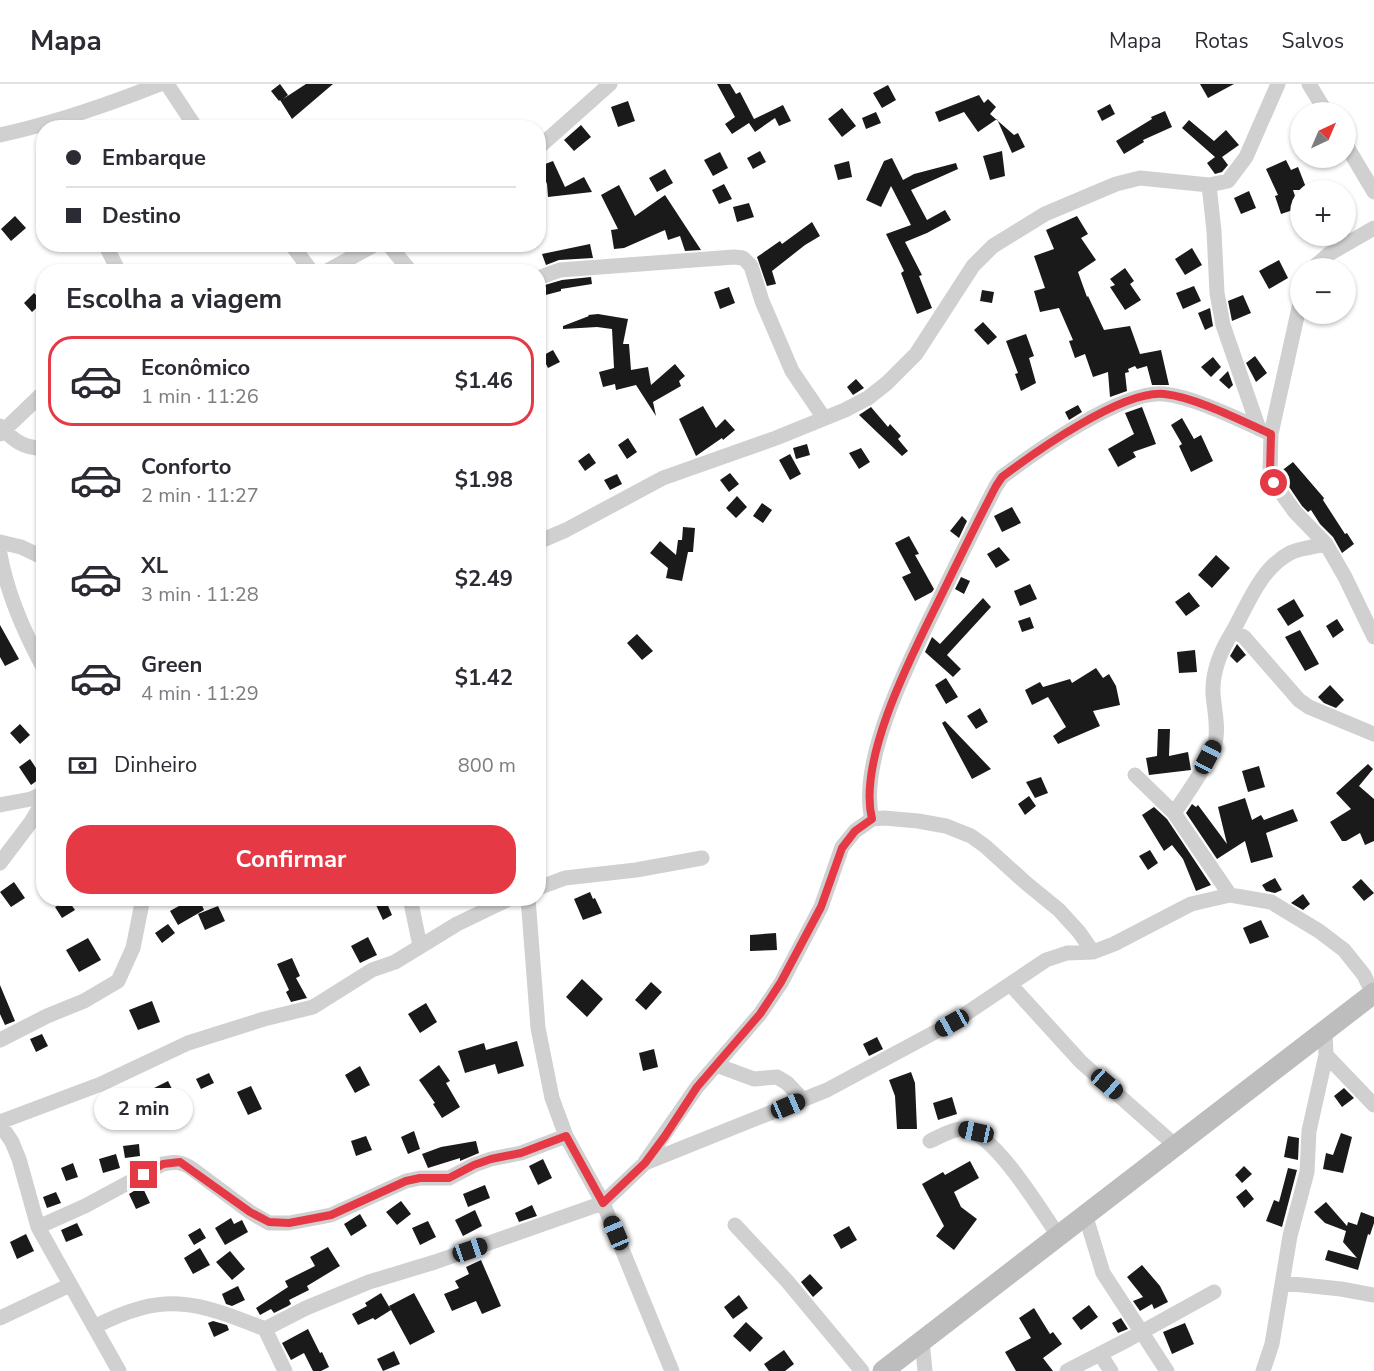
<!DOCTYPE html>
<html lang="pt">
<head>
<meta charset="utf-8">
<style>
	:root { --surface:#fff; --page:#f7f7f7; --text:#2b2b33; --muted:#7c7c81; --line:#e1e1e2; --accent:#e63946 }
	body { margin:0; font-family:"Nunito Sans",sans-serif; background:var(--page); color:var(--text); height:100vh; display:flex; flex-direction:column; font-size:22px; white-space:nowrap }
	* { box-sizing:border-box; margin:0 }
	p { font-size:20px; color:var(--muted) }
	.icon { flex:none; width:33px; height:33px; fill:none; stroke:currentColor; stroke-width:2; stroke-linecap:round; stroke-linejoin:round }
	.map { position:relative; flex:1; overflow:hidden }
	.panel { position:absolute; left:36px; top:180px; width:510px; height:642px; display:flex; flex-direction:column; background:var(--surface); border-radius:24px; box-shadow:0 2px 4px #0004 }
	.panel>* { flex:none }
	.banner { position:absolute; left:36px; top:36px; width:510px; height:132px; border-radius:24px; box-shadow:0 2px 4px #0004; display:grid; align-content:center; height:132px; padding:0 30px; background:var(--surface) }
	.needle { width:39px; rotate:44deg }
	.buttons { position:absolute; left:1290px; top:18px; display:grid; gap:12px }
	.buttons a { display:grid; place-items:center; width:66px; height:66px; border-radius:50%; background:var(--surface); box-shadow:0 2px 4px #0004; font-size:30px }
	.end { position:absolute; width:27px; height:27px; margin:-14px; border:8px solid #e63946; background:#fff; box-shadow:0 0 0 3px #fff }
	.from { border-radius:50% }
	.bubble { position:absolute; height:42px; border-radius:21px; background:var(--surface); box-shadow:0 2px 4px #0004; font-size:20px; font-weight:700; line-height:42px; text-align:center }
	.car { position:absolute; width:18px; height:36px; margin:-18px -9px; border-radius:8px; box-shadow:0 0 4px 2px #0007; background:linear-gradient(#222 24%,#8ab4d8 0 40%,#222 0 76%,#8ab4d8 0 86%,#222 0) }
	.banner b { display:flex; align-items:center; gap:21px; height:57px; font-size:22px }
	.banner b+b { border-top:2px solid var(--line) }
	.banner i { width:15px; height:15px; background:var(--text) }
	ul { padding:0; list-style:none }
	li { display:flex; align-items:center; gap:18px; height:90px; margin:0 12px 9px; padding:0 18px; border:3px solid transparent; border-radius:24px }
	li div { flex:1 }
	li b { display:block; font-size:22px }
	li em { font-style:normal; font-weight:700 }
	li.active { border-color:var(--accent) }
	li>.icon { width:54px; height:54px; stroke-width:1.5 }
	h2 { padding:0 30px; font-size:27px; line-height:72px }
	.pay { display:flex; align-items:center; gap:15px; height:66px; padding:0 30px; font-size:22px }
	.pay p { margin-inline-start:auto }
	.button { display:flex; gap:12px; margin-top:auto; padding:12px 30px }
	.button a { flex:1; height:69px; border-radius:24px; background:var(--accent); color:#fff; font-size:24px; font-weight:700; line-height:69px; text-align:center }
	header { display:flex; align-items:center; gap:36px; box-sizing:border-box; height:84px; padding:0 30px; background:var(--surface); border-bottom:2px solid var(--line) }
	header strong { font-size:28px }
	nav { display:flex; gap:33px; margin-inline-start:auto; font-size:21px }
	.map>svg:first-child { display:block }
	.building { fill:#1a1a1a }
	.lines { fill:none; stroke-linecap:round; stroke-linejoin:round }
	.minor { stroke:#d0d0d0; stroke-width:15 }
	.secondary { stroke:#bdbdbd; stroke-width:21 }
	.route { stroke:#e63946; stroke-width:8 }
</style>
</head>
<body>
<header>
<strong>Mapa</strong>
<nav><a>Mapa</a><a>Rotas</a><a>Salvos</a></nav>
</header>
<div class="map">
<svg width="1374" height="1287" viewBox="0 0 1374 1287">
	<rect width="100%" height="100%" fill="#fff"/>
	<path class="building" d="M280,0L288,11L283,15L306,0H333L292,35L280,16L279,17L271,7Z
		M717,0H730L736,10L740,8L754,35L783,21L791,37L779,42L775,34L755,48L749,39L732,50L725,40L735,33Z
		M1200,0H1234L1208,14Z
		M888,1L896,16L882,24L873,9Z
		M979,11L984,19L988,15L996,23L990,30L1014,51L1018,49L1025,63L1012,69L997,35L978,48L964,28L939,38L935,28Z
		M628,17L635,37L618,43L611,23Z
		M1110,20L1115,30L1102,37L1097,27Z
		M842,24L856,42L842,53L828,35Z
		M1165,27L1172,43L1143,56L1144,58L1124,70L1116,57L1152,35L1151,33Z
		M876,28L881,39L866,45L862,34Z
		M1189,36L1214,57L1226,46L1239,61L1222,73L1228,81L1222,88L1215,90L1207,79L1215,73L1182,44Z
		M581,41L591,53L574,67L564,56Z
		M760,67L766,78L753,85L747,74Z
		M1002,67L1005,92L990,96L983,72Z
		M720,68L728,84L713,92L704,76Z
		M892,74L903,96L914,90L956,79L958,85L911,106L927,136L945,126L951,136L927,149L905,158L922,191L919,192L932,224L917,230L901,189L904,187L886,150L911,141L891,102L881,123L866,116L884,77Z
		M1286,76L1291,86L1298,83L1307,106H1293L1299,124L1281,130L1275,112L1278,111L1266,85Z
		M553,77L565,103L584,93L592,108L548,113L547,100L540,82Z
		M849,77L852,93L838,96L834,81Z
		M665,85L673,99L657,108L649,94Z
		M724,100L732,115L719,120L712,106Z
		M619,101L635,132L665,111L701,166L685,167L680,152L668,156L665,146L624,164L614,165L611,146L618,145L601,111Z
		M1249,107L1256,124L1241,130L1234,114Z
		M749,119L754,133L737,138L733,123Z
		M15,132L26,144L11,157L1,145Z
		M1077,132L1088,150L1081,154L1096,176L1078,188L1087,213L1088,212L1104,246L1130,242L1140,270L1161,266L1169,301H1152L1147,282L1137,285L1135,282L1128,285L1129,288L1125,289L1127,307L1110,313L1108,288L1093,293L1085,270L1075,274L1069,257L1073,256L1059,224L1040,228L1034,207L1045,204L1034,172L1054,165L1046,146Z
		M812,138L820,152L805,161L772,187L776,200L767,202L757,173L780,157L782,160Z
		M590,160L593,174L559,176L546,181L542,170Z
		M1192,164L1202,181L1185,191L1175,175Z
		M1279,176L1288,194L1269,205L1259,187Z
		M1125,184L1134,197L1130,200L1141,216L1125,226L1110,203L1115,201L1110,195Z
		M591,193L592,200L561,205V207L538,213V203L562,196Z
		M1194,202L1201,217L1183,225L1176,209Z
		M729,203L735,219L720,225L714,208Z
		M982,206L994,208L992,219L980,217Z
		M34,209L43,218L32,228L24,219Z
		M1243,211L1251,229L1232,237L1228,217Z
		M1210,224L1213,242L1205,246L1198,229Z
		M598,230L628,235L623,260H629L631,286L648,283L651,301L675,280L685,292L679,297L681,302L653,318L656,332L636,301L616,306L615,300L603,303L599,288L614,284L612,245L597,243L563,245V242L589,232L588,231Z
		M983,238L997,253L988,261L974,246Z
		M1026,250L1034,272L1029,274L1036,299L1021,307L1015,290L1018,289L1006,257Z
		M553,266L560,278L548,284L542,272Z
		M1255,272L1267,289L1256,298L1246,279Z
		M1213,273L1221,283L1211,293L1201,283Z
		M1228,287L1233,301L1229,305L1219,296Z
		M856,295L864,304L853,311L847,303Z
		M1078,321L1082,328L1069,336L1065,328Z
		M703,322L716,344L725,335L735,346L723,356L722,354L696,372L679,335Z
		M871,323L888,343L890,340L901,352L898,355L908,367L902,372L859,331Z
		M1142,323L1156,360L1133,368L1136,373L1118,383L1108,365L1134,350L1125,329Z
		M1182,334L1194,355L1201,351L1213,377L1191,388L1179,362L1182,360L1171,341Z
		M628,354L637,368L627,375L618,361Z
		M807,360L810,371L796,375L793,364Z
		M861,364L870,378L859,385L849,369Z
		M589,369L596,379L585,387L578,377Z
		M790,370L801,390L790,396L779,376Z
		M1293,378L1324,414L1323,416L1345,450L1347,449L1354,460L1342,469L1333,453L1320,440L1311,426L1308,428L1302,422L1283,394L1280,388Z
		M730,389L739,400L729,408L720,396Z
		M617,390L622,400L610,406L604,396Z
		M737,412L747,423L736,434L726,424Z
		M762,419L772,426L763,439L753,432Z
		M1012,423L1021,439L1002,448L994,432Z
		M962,432L967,437L959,454L950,447Z
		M683,443L695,444L693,468H688L682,497L666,494L668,484L650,469L660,457L676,471L678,456H682Z
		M909,452L919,470L915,471L934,505L932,508L915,517L902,493L911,489L895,459Z
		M999,463L1010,476L996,484L987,470Z
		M1216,471L1230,484L1212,504L1198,491Z
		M961,493L970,497L964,510L955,505Z
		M1030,500L1037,515L1020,522L1014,507Z
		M1189,508L1200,522L1186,532L1175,518Z
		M983,514L991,523L947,571L961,585L953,593L925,568L932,553L940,560Z
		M1294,515L1304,532L1288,542L1277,525Z
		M1030,533L1034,544L1022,548L1018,537Z
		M1337,535L1344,546L1333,554L1326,542Z
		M0,541L19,575L5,582L0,573Z
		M1300,546L1319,580L1305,587L1285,553Z
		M637,550L653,567L642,576L627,559Z
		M1237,560L1246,571L1237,579L1230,572Z
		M1195,566L1197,588L1179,589L1177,568Z
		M1096,584L1103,594L1109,590L1116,602L1120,621L1093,627L1100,642L1058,660L1053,652L1066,643L1048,613L1032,621L1025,606L1040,598L1043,603L1070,595L1072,599Z
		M946,594L958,613L946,620L935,601Z
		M1330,601L1344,616L1336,624L1324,619L1318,613Z
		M980,624L988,638L976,645L967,632Z
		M945,637L991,685L972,695L942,639Z
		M20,640L30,651L20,660L10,649Z
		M1158,645H1170L1169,672L1188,668L1191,686L1149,691L1146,674L1157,672Z
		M30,675L42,693L31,701L19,683Z
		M1368,680L1373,685L1359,702L1374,715V757L1365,761L1360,749L1346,757H1342L1330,738L1351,725L1336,709Z
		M1259,682L1265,703L1248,708L1242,687Z
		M1041,693L1048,709L1035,714L1026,698Z
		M1029,712L1036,722L1025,731L1018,720Z
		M1245,714L1252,736L1261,731L1264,736L1293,725L1298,737L1266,749L1273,773L1251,779L1245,757L1217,775L1186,729L1192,720L1196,723L1198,721L1227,760L1218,723Z
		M1154,723L1167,735L1211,801L1196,807L1183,775L1172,761L1164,767L1142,731Z
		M1150,766L1158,779L1148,786L1139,772Z
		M1275,794L1282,806L1275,809L1266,807L1262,801Z
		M1361,795L1374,809L1364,817L1352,803Z
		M14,798L25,814L11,823L0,808Z
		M590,808L593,815L595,814L602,829L583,836L574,815Z
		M1303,810L1310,820L1303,826L1291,819Z
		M193,814H199L204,826L178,841L170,827Z
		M68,816L75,826L62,834L55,823Z
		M386,817L392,831L383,836L376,821Z
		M218,822L225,837L205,846L198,830Z
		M1261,836L1269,853L1250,860L1243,844Z
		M168,840L175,849L162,859L155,849Z
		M776,849L777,866L750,867V851Z
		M368,853L377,871L360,879L351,862Z
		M88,854L101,876L79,888L66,866Z
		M292,874L300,892L296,894L307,914L291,918L286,908L289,906L277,880Z
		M582,895L603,915L587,933L566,913Z
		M651,898L662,908L646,926L635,916Z
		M0,901L15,937L5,941L0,930Z
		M152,917L160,938L138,946L129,926Z
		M426,919L437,938L420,949L408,930Z
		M42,950L48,962L36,968L30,955Z
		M877,953L883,965L869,972L863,960Z
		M517,957L524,982L498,990L495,980L465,989L458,967L484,959L486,966Z
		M654,965L658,983L643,987L639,969Z
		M439,981L450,997L446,999L460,1023L442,1034L433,1020L435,1019L419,996Z
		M360,982L370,1001L355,1009L345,991Z
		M911,988L915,999L917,1045H897L895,1012L889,996Z
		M209,989L214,999L201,1005L196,995Z
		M168,997L176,1013L162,1020L154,1004Z
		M251,1002L262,1025L248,1031L237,1008Z
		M1344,1004L1354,1014L1342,1023L1334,1012Z
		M952,1013L957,1030L938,1036L933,1019Z
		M414,1047L420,1065L408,1070L401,1053Z
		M1341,1049L1352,1053L1343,1089L1323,1085L1326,1069L1333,1071Z
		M366,1052L372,1066L356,1072L351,1057Z
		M1288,1052L1299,1054L1298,1076L1284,1073Z
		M476,1057L479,1069L460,1077V1074L428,1084L422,1070L441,1063Z
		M139,1060L140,1072L125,1074L123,1062Z
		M116,1070L120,1084L103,1089L99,1075Z
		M543,1075L552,1094L538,1101L529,1082Z
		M970,1077L979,1094L954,1108L961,1123L977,1135L954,1166L936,1152L944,1142L922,1100L943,1088L945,1091Z
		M73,1079L78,1093L66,1097L61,1084Z
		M1244,1082L1252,1090L1242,1099L1235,1091Z
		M1288,1084L1297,1086L1282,1143L1266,1137L1274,1116L1279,1118Z
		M485,1101L490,1114L468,1123L463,1110Z
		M142,1102L150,1119L136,1125L129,1110Z
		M1246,1105L1254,1115L1244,1124L1236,1113Z
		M56,1108L61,1119L47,1124L43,1113Z
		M401,1117L411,1130L397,1141L386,1128Z
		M1326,1118L1347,1142L1348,1138L1357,1141L1361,1128L1374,1133V1139L1370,1151L1368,1150L1358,1186L1325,1176L1328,1166L1357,1174L1343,1158L1346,1147L1325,1139L1314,1128Z
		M532,1121L537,1132L519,1138L515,1129Z
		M475,1126L482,1142L463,1152L455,1136Z
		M360,1130L367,1142L351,1152L344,1140Z
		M231,1134L234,1140L242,1136L248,1148L225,1161L215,1144Z
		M428,1137L436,1153L420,1161L412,1144Z
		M77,1139L83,1151L66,1158L61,1146Z
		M849,1142L857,1156L841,1165L833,1151Z
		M200,1144L206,1154L194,1161L188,1151Z
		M26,1150L34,1167L17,1175L10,1158Z
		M328,1163L340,1182L307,1202L309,1206L289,1216L291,1220L288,1222L274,1229L271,1225L260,1231L256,1224L288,1203L285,1197L315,1182L310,1173Z
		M200,1164L210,1181L193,1190L184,1174Z
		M230,1167L245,1185L232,1196L216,1178Z
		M481,1176L501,1222L482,1230L476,1217L452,1227L444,1210L459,1204L455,1197L469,1190L466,1183Z
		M1142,1181L1160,1202L1168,1218L1154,1225L1152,1220L1140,1227L1133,1217L1143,1213L1127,1193Z
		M810,1190L823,1204L813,1213L801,1198Z
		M238,1202L245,1216L232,1222L226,1220L222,1210Z
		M381,1209L391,1226L389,1222L414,1209L435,1248L410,1261L391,1226L375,1236L373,1234L358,1241L352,1230L367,1222L365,1219Z
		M739,1211L748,1224L733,1235L724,1223Z
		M1089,1221L1098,1233L1081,1246L1072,1234Z
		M1034,1224L1050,1250L1053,1248L1062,1260L1043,1274L1053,1287H1016L1005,1268L1031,1254L1019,1234Z
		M1121,1234L1128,1245L1118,1249L1112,1239Z
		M213,1237L227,1241L229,1246L214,1253L208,1239Z
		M746,1238L763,1254L750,1268L733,1252Z
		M1185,1239L1194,1260L1172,1270L1163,1248Z
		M308,1245L320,1269L322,1268L329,1283L321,1287H313L304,1269L291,1276L282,1259Z
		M784,1266L794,1280L785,1287H769L764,1280Z
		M394,1267L400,1280L383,1287L377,1275Z"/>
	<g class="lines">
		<path class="minor" d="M167,0L196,44
			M1309,0L1326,28
			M0,51C55,39 107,21 160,0
			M1346,61L1374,108
			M538,64L610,0
			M105,160L119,188
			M291,160L312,188
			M388,160L411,188
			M1313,184L1329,170L1374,144
			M325,188L376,160
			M538,194L560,186L734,173L743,174L751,182L762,217L792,287L824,334
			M1300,219L1271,350L1270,388L1274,399L1295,428L1326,460L1345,493L1374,553
			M0,342C13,356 24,365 44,364
			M1259,345L1223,241L1217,209L1214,147L1209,101L1228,97L1246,73L1278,0
			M0,350L44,308
			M0,458L21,463L44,474
			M538,458L566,446L663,394L776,354L845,326L868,314L887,299L916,270L973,182L993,162L1045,130L1116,100L1140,94L1209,101
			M0,470C7,509 25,550 44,585
			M1233,547C1248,520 1261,484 1290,469C1300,464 1315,463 1326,460
			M1135,691L1174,729L1230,811
			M0,721L31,715L44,709
			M1174,729C1185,713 1210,678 1215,660C1219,644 1214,625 1213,609C1212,586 1221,566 1233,547L1244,553L1299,616L1309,623L1374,650
			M872,735C857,674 914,568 941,512C959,475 977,438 996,402L1002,393C1035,368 1122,306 1164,310C1195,313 1242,337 1271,350
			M0,779L31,738L44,716
			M538,804L565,794L636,786L702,774
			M410,814L420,862
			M528,814L538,944L552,1014L566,1052L603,1119L672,1287
			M1010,900L1081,978L1177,1063
			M0,956L47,932L84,917L118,897L133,864L143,814
			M1326,971L1374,1021
			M716,981L754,995L777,993L787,999L803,1016
			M0,1038L101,1000L188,959L264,935L313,923L372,886L395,878L457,840L511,814
			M0,1040L12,1058L19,1075L38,1143L119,1287
			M930,1057C939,1053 951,1046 960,1045C992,1043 1040,1126 1058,1151
			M645,1078L697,1003L760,930L781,899L821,823L842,763L855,747L872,735L884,734L918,737L946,742L971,752L985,762L1026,799L1059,826L1079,848L1093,868
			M1085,1130L1103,1189L1167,1287
			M735,1141L787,1197L862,1287
			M38,1143L85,1122L163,1080C175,1078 180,1077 191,1084L250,1128L269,1139H289L331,1131L406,1097L420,1094H449L474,1081L491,1075L521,1069L566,1052
			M1283,1199L1341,1205L1374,1211
			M0,1234L70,1201
			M94,1243C164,1207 195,1217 265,1245L285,1287
			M265,1245L306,1224L369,1198L435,1178L603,1119L645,1079L827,1006L952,939L1046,876L1067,869L1093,868L1114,860L1191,820L1230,811L1271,818L1319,847L1344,866L1364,891L1373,910
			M922,1256L925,1287
			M1100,1270L1111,1287
			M1067,1287L1129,1255L1214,1208
			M1263,1287L1272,1260L1290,1152L1307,1088L1309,1047L1326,971L1325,947"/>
		<path class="secondary" d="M883,1287L1374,909"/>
	</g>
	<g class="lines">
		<path class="route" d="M144,1091L163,1080L180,1078L250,1128L269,1138L289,1139L331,1131L406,1097L420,1094H449L474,1081L491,1075L521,1069L566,1052L603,1119L645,1079L665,1052L697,1003L760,930L781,898L821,823L842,764L855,747L872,735C857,674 914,567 941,512C959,475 977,438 996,402L1002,393C1035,368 1122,306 1164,310C1195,313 1242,337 1271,350L1270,388L1274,399"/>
	</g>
</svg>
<div class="buttons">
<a><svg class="needle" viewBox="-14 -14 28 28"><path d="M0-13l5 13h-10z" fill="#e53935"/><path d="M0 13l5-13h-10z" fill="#7c7c81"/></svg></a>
<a>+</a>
<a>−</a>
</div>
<i class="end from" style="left:1274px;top:399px"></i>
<i class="end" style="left:144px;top:1091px"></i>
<div class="bubble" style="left:94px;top:1004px;width:99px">2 min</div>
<i class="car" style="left:1208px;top:673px;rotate:28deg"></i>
<i class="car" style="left:952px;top:939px;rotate:241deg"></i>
<i class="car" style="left:1107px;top:1000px;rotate:131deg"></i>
<i class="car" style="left:788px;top:1022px;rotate:67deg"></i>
<i class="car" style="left:976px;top:1048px;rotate:282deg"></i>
<i class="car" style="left:616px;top:1149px;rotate:337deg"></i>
<i class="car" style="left:470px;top:1166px;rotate:71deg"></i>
<div class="banner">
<b><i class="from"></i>Embarque</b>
<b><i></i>Destino</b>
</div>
<section class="panel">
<h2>Escolha a viagem</h2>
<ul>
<li class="active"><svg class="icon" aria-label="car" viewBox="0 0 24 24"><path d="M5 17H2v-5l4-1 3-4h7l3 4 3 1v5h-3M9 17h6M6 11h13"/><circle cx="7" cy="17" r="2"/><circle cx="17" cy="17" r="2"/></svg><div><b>Econômico</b><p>1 min · 11:26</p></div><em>$1.46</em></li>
<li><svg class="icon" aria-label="car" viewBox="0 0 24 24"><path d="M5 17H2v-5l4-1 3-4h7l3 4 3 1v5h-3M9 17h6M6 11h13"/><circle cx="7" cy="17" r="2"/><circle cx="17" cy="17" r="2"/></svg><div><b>Conforto</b><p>2 min · 11:27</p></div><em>$1.98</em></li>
<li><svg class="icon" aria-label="car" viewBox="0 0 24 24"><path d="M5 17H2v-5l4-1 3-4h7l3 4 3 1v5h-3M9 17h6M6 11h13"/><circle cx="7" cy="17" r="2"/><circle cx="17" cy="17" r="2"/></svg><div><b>XL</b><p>3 min · 11:28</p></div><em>$2.49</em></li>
<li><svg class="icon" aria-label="car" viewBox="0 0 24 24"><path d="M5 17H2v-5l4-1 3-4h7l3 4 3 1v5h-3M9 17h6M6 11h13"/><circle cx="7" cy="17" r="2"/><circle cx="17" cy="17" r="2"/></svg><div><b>Green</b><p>4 min · 11:29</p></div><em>$1.42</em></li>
</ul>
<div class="pay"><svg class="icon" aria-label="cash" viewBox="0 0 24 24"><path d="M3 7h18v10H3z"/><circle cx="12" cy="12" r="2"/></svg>Dinheiro<p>800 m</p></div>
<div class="button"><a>Confirmar</a></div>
</section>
</div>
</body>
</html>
